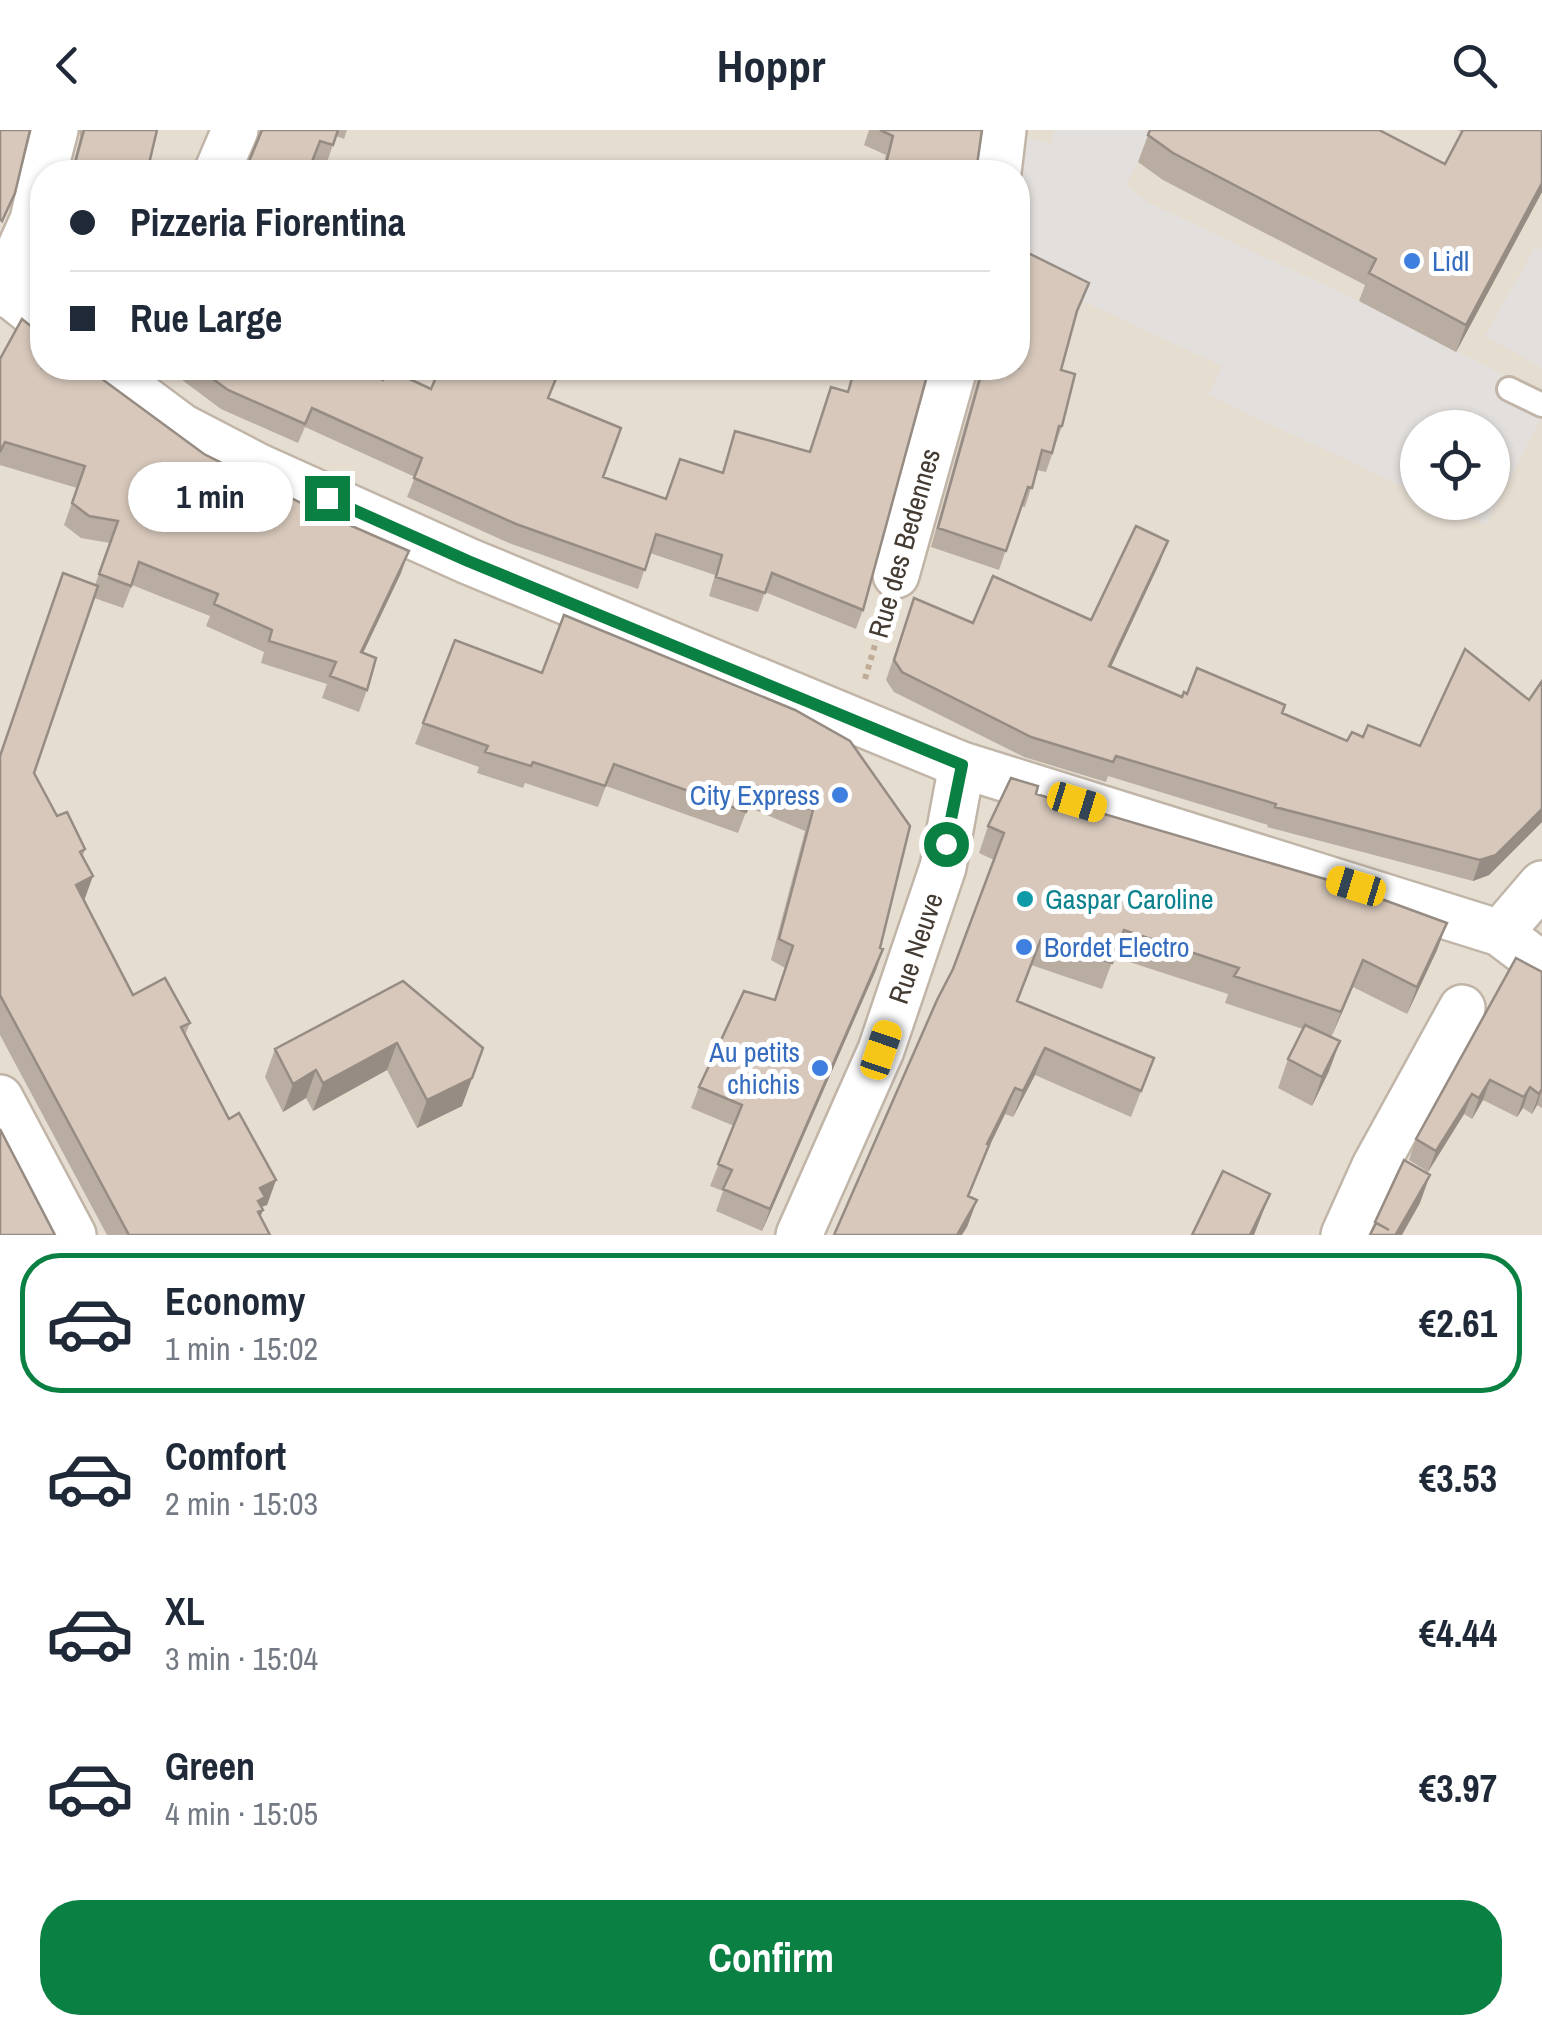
<!DOCTYPE html>
<html lang="en">
<head>
<meta charset="utf-8">
<style>
	:root { --surface:#fff; --page:#f2f2f3; --text:#1f2937; --muted:#747a83; --line:#e0e1e3; --accent:#0b8043 }
	body { margin:0; font-family:"Archivo Narrow",sans-serif; background:var(--page); color:var(--text); height:100vh; display:flex; flex-direction:column; font-size:38px; white-space:nowrap }
	* { box-sizing:border-box; margin:0 }
	p { font-size:32px; color:var(--muted) }
	.icon { flex:none; width:55px; height:55px; fill:none; stroke:currentColor; stroke-width:2; stroke-linecap:round; stroke-linejoin:round }
	.map { position:relative; height:1105px; overflow:hidden }
	.panel { display:flex; flex-direction:column; background:var(--surface); flex:1 }
	.panel>* { flex:none }
	.guide { position:absolute; left:30px; top:30px; width:1000px; height:220px; border-radius:40px; box-shadow:0 2px 8px #0004; display:grid; align-content:center; height:220px; padding:0 40px; background:var(--surface) }
	.buttons { position:absolute; left:1400px; top:280px; display:grid; gap:20px }
	.buttons a { display:grid; place-items:center; width:110px; height:110px; border-radius:50%; background:var(--surface); box-shadow:0 2px 8px #0004; font-size:50px }
	.end { position:absolute; width:45px; height:45px; margin:-22px; border:12px solid #0b8043; background:#fff; box-shadow:0 0 0 5px #fff }
	.from { border-radius:50% }
	.bubble { position:absolute; height:70px; border-radius:35px; background:var(--surface); box-shadow:0 2px 8px #0004; font-size:32px; font-weight:700; line-height:70px; text-align:center }
	.car { position:absolute; width:30px; height:60px; margin:-30px -15px; border-radius:12px; box-shadow:0 0 8px 2px #0007; background:linear-gradient(#f5c518 24%,#345 0 40%,#f5c518 0 76%,#345 0 86%,#f5c518 0) }
	.guide b { display:flex; align-items:center; gap:35px; height:95px; font-size:38px }
	.guide b+b { border-top:2px solid var(--line) }
	.guide i { width:25px; height:25px; background:var(--text) }
	ul { padding:18px 0 0; list-style:none }
	li { display:flex; align-items:center; gap:30px; height:140px; margin:0 20px 15px; padding:0 20px; border:5px solid transparent; border-radius:40px }
	li div { flex:1 }
	li b { display:block; font-size:38px }
	li em { font-style:normal; font-weight:700 }
	li.current { border-color:var(--accent) }
	li>.icon { width:90px; height:90px; stroke-width:1.5 }
	.action { display:flex; gap:20px; margin-top:auto; padding:20px 40px }
	.action a { flex:1; height:115px; border-radius:40px; background:var(--accent); color:#fff; font-size:40px; font-weight:700; line-height:115px; text-align:center }
	header { display:flex; justify-content:space-between; align-items:center; height:130px; padding:0 40px; background:var(--surface); font-size:45px; font-weight:700 }
	.map>svg:first-child { display:block }
	.residential { fill:#e6ddd1; fill-rule:evenodd }
	.parking { fill:#e2dfdc }
	.lines { fill:none; stroke-linecap:round; stroke-linejoin:round }
	.lane-casing { stroke:#c1b5a8; stroke-width:28 }
	.street-casing { stroke:#c1b5a8; stroke-width:50 }
	.path { stroke:#c0ac96; stroke-width:6; stroke-dasharray:5 5; stroke-linecap:butt }
	.lane { stroke:#fff; stroke-width:22 }
	.street { stroke:#fff; stroke-width:45 }
	.wall { fill:#b9aca1 }
	.shaded-wall { fill:#968c83 }
	.building { fill:#d7c8bb; stroke:#968c83; stroke-width:2.5 }
	.route { stroke:#0b8043; stroke-width:12 }
	.shop-dot { fill:#3f7fe0; stroke:#fff; stroke-width:4 }
	.culture-dot { fill:#0f9aa8; stroke:#fff; stroke-width:4 }
	.labels { text-anchor:middle; stroke-width:10; stroke-linejoin:round; paint-order:stroke }
	.shop-label { font-size:28px; fill:#366cbe; stroke:#fff; text-anchor:start }
	.street-label { font-size:28px; fill:#443b33; stroke:#fff }
	.culture-label { font-size:28px; fill:#0d838f; stroke:#fff; text-anchor:start }
</style>
</head>
<body>
<header><svg class="icon" aria-label="back" viewBox="0 0 24 24"><path d="M15 5l-7 7 7 7"/></svg>Hoppr<svg class="icon" aria-label="search" viewBox="0 0 24 24"><circle cx="10" cy="10" r="6"/><path d="M15 15l6 6"/></svg></header>
<div class="map">
<svg width="1542" height="1105" viewBox="0 0 1542 1105">
	<rect width="100%" height="100%" fill="#f2ece3"/>
	<path class="residential" d="M0,0H1542V1105H0ZM42,42H1018V238H42ZM1418,298H1492V372H1418Z"/>
	<path class="parking" d="M1054,0H1155L1126,55L1151,74L1359,171L1542,265V286L1486,395L1439,373L1492,372V298H1418L1417,363L1208,265L1222,236L1018,141V65L1025,7L1051,14Z
		M1535,117L1542,120V238L1485,206Z"/>
	<g class="lines">
		<defs>
			<path id="lane" d="M1509,259L1542,275"/>
			<g id="street">
				<path d="M44,42L55,0"/>
				<path d="M217,42L235,0"/>
				<path d="M998,42L1003,0"/>
				<path d="M0,157L42,190"/>
				<path d="M0,164L33,90L42,50"/>
				<path d="M103,238L182,297L257,336L468,431L962,635L1500,803L1542,835"/>
				<path d="M896,445L954,238"/>
				<path d="M1500,803L1542,754"/>
				<path d="M0,968L73,1105"/>
				<path id="s1" d="M799,1105L881,920L943,737L962,635"/>
				<path d="M1344,1105L1375,1036L1462,878"/>
			</g>
		</defs>
		<use href="#lane" class="lane-casing"/>
		<use href="#street" class="street-casing"/>
		<path class="path" d="M865,549L884,484"/>
		<use href="#lane" class="lane"/>
		<use href="#street" class="street"/>
	</g>
	<path class="wall" d="M80,0H157L147,42H71L80,7Z
		M260,0H347L344,9L336,6L326,35L313,30L248,34L260,6Z
		M869,0H982L976,42H882L886,25L864,15Z
		M1457,0H1542V62L1456,222L1359,171L1365,155L1163,50L1138,32L1148,5L1445,34L1462,2Z
		M1075,189L1061,240L1062,296L1046,342L1037,340L1025,377L1021,376L999,440L931,417L979,244V238H1018Z
		M0,229L204,324L401,443L363,523L367,560L359,582L322,568L327,554L261,533L264,522L206,496L210,486L132,455L123,478L94,468L34,643L57,686L85,719L83,726L84,770L133,865L190,893L185,905L229,989L276,1050L267,1075L262,1077L260,1086L270,1105H107L0,905V624L95,455L110,413L81,408L64,395L77,358L0,335Z
		M166,238H351L383,250L431,259L549,269L603,347L666,369L722,342L735,301L809,322L847,262L855,238L868,242L869,238H929L863,480L856,499L765,462L758,482L709,466L715,445L650,423L638,459L509,413L407,367L415,347L305,297L298,313L221,279Z
		M1160,432L1111,537L1182,567L1187,564L1283,583L1347,611L1363,607L1420,616L1529,570L1542,551V692L1489,745L1473,751L1267,697L1268,695L1108,646L1106,652L1024,627L894,562L886,550L914,468L973,493L1091,490Z
		M455,510L542,543L795,580L880,818L883,819L876,840L762,1101L716,1081L723,1061L710,1056L734,996L691,978L699,957L774,870L785,838L771,830L805,701L748,677L738,703L606,656L598,677L525,653L523,658L477,643L479,637L415,614Z
		M1036,664L1447,793L1437,820L1407,884L1353,857L1331,907L1340,911L1329,941L1312,976L1278,958L1288,929L1303,899L1225,873L1228,864L1114,827L1102,859L1031,835L1018,871L1154,928L1131,987L1035,945L1013,987L1005,984L988,1019L969,1066L977,1070L967,1097L953,839L994,730L979,723L988,696Z
		M1542,842V978L1537,975L1532,984L1523,978L1517,987L1483,970L1472,989L1464,984L1428,1042L1409,1030L1416,1009Z
		M403,851L462,976L417,998L387,940L313,981L306,968L283,982L265,947L275,919Z"/>
	<path class="shaded-wall" d="M1542,53V62L1456,222L1466,195Z
		M1168,411L1160,432L1102,556L1109,536Z
		M409,421L401,443L353,544L361,522Z
		M1542,679V692L1489,745L1473,751L1480,730Z
		M93,746L84,771L76,755Z
		M1447,793L1437,820L1407,884L1417,857Z
		M883,819L876,840L762,1101L770,1079Z
		M1363,830L1353,857L1331,908L1341,882Z
		M1340,911L1329,941L1312,976L1322,947Z
		M397,913L387,940L313,981L323,953Z
		M1045,918L1035,945L1013,987L1023,961Z
		M316,940L306,968L283,982L293,954Z
		M473,946L462,976L417,998L427,970Z
		M1490,950L1483,970L1472,989L1479,968Z
		M1530,957L1523,978L1517,987L1524,967Z
		M1015,958L1005,984L988,1019L958,1093L987,1014Z
		M1542,959L1537,975L1532,984L1539,964Z
		M1472,964L1464,984L1428,1042L1436,1021Z
		M1430,1045L1420,1073L1402,1105H1396Z
		M276,1050L267,1075L261,1077L263,1080L254,1104L260,1058Z
		M1270,1064L1254,1105H1250Z
		M977,1070L967,1097L962,1105H957Z"/>
	<path class="building" d="M0,0H30L15,63L2,91L0,89Z
		M84,0H157L147,42H119L75,33Z
		M262,0H338L333,15L320,11L308,42H240L248,34Z
		M880,0H982L976,42H884L893,6Z
		M1150,0H1379L1445,34L1463,0H1542V53L1466,195L1369,143L1376,129L1173,23L1148,5Z
		M1018,118L1089,153L1077,181L1061,240L1075,244L1062,296H1059L1052,323L1042,320L1032,358L1028,357L1006,421L938,398L983,238H1018Z
		M22,189L42,205V238H87L204,324L313,379L409,421L361,522L376,528L367,560L330,546L336,532L269,511L272,500L214,474L218,464L139,432L131,456L99,444L118,391L89,386L72,373L85,336L5,312L0,322V229Z
		M198,238H351L383,250L388,239L431,259L440,238H536L557,246L548,268L621,298L603,347L666,369L680,329L723,343L735,301L810,322L831,257L848,262L855,238L870,243L872,238H929L863,480L772,443L765,463L716,447L722,425L656,404L645,440L516,394L414,348L422,328L312,278L305,294L228,260Z
		M1136,396L1168,411L1109,536L1182,567L1184,562L1187,564L1197,538L1285,575L1282,583L1347,611L1352,602L1363,607L1368,595L1420,616L1465,519L1529,570L1542,551V679L1496,725L1480,730L1275,677L1276,674L1116,626L1113,632L1031,607L902,542L894,530L914,468L973,493L993,446L1091,490Z
		M63,443L98,456L34,643L57,686L67,682L85,719L80,722L93,746L76,755L133,865L165,848L190,893L181,897L229,989L239,983L276,1050L260,1058L265,1067L258,1071L263,1080L258,1082L270,1105H129L0,865V626Z
		M564,485L795,580L850,611L910,696L880,818L883,819L770,1079L723,1059L732,1040L718,1034L742,975L699,957L744,861L775,870L793,816L779,809L813,680L756,656L746,682L614,634L605,656L533,632L531,636L485,622L488,616L423,593L455,510L542,543Z
		M1011,648L1038,656L1036,664L1335,752L1447,793L1417,857L1363,830L1341,882L1234,846L1239,838L1124,800L1112,833L1041,809L1017,871L1154,928L1141,961L1045,918L1023,961L1015,958L987,1014L989,1015L968,1066L977,1070L957,1105H834L937,870L953,839L1004,703L988,696Z
		M1516,828L1542,842V959L1539,964L1530,957L1524,967L1490,950L1479,968L1472,964L1436,1021L1416,1009Z
		M403,851L483,918L472,948L427,970L397,913L323,953L316,940L293,954L275,919Z
		M1305,895L1340,911L1322,947L1288,929Z
		M0,999L55,1105H0Z
		M1404,1030L1430,1045L1396,1104L1398,1105H1370L1376,1093L1389,1100L1375,1092Z
		M1223,1041L1270,1064L1250,1105H1192Z"/>
	<g class="lines">
		<path class="route" d="M327,368L468,431L962,635L946,714"/>
	</g>
	<g class="shop-dot">
		<circle cx="1412" cy="131" r="10"/>
		<circle cx="840" cy="665" r="10"/>
		<circle cx="1024" cy="817" r="10"/>
		<circle cx="820" cy="938" r="10"/>
	</g>
	<circle class="culture-dot" cx="1025" cy="769" r="10"/>
	<g class="labels">
		<g class="shop-label">
			<text x="1432" y="141">Lidl</text>
			<text x="820" y="675" text-anchor="end">City Express</text>
			<text x="1044" y="827">Bordet Electro</text>
			<text x="800" y="932" text-anchor="end">Au petits<tspan x="800" dy="32">chichis</tspan></text>
		</g>
		<g class="street-label">
			<text transform="translate(904 413) rotate(-74)" y="10">Rue des Bedennes</text>
			<text dy="10" stroke="none"><textPath href="#s1" startOffset="310">Rue Neuve</textPath></text>
		</g>
		<g class="culture-label">
			<text x="1045" y="779">Gaspar Caroline</text>
		</g>
	</g>
</svg>
<div class="buttons">
<a><svg class="icon" aria-label="locate" viewBox="0 0 24 24"><circle cx="12" cy="12" r="6"/><path d="M12 2v4M12 18v4M2 12h4M18 12h4"/></svg></a>
</div>
<i class="end from" style="left:946px;top:714px"></i>
<i class="end" style="left:327px;top:368px"></i>
<div class="bubble" style="left:128px;top:332px;width:165px">1 min</div>
<i class="car" style="left:1077px;top:672px;rotate:107deg"></i>
<i class="car" style="left:1356px;top:756px;rotate:287deg"></i>
<i class="car" style="left:881px;top:920px;rotate:19deg"></i>
<div class="guide">
<b><i class="from"></i>Pizzeria Fiorentina</b>
<b><i></i>Rue Large</b>
</div>
</div>
<section class="panel">
<ul>
<li class="current"><svg class="icon" aria-label="car" viewBox="0 0 24 24"><path d="M5 17H2v-5l4-1 3-4h7l3 4 3 1v5h-3M9 17h6M6 11h13"/><circle cx="7" cy="17" r="2"/><circle cx="17" cy="17" r="2"/></svg><div><b>Economy</b><p>1 min · 15:02</p></div><em>€2.61</em></li>
<li><svg class="icon" aria-label="car" viewBox="0 0 24 24"><path d="M5 17H2v-5l4-1 3-4h7l3 4 3 1v5h-3M9 17h6M6 11h13"/><circle cx="7" cy="17" r="2"/><circle cx="17" cy="17" r="2"/></svg><div><b>Comfort</b><p>2 min · 15:03</p></div><em>€3.53</em></li>
<li><svg class="icon" aria-label="car" viewBox="0 0 24 24"><path d="M5 17H2v-5l4-1 3-4h7l3 4 3 1v5h-3M9 17h6M6 11h13"/><circle cx="7" cy="17" r="2"/><circle cx="17" cy="17" r="2"/></svg><div><b>XL</b><p>3 min · 15:04</p></div><em>€4.44</em></li>
<li><svg class="icon" aria-label="car" viewBox="0 0 24 24"><path d="M5 17H2v-5l4-1 3-4h7l3 4 3 1v5h-3M9 17h6M6 11h13"/><circle cx="7" cy="17" r="2"/><circle cx="17" cy="17" r="2"/></svg><div><b>Green</b><p>4 min · 15:05</p></div><em>€3.97</em></li>
</ul>
<div class="action"><a>Confirm</a></div>
</section>
</body>
</html>
